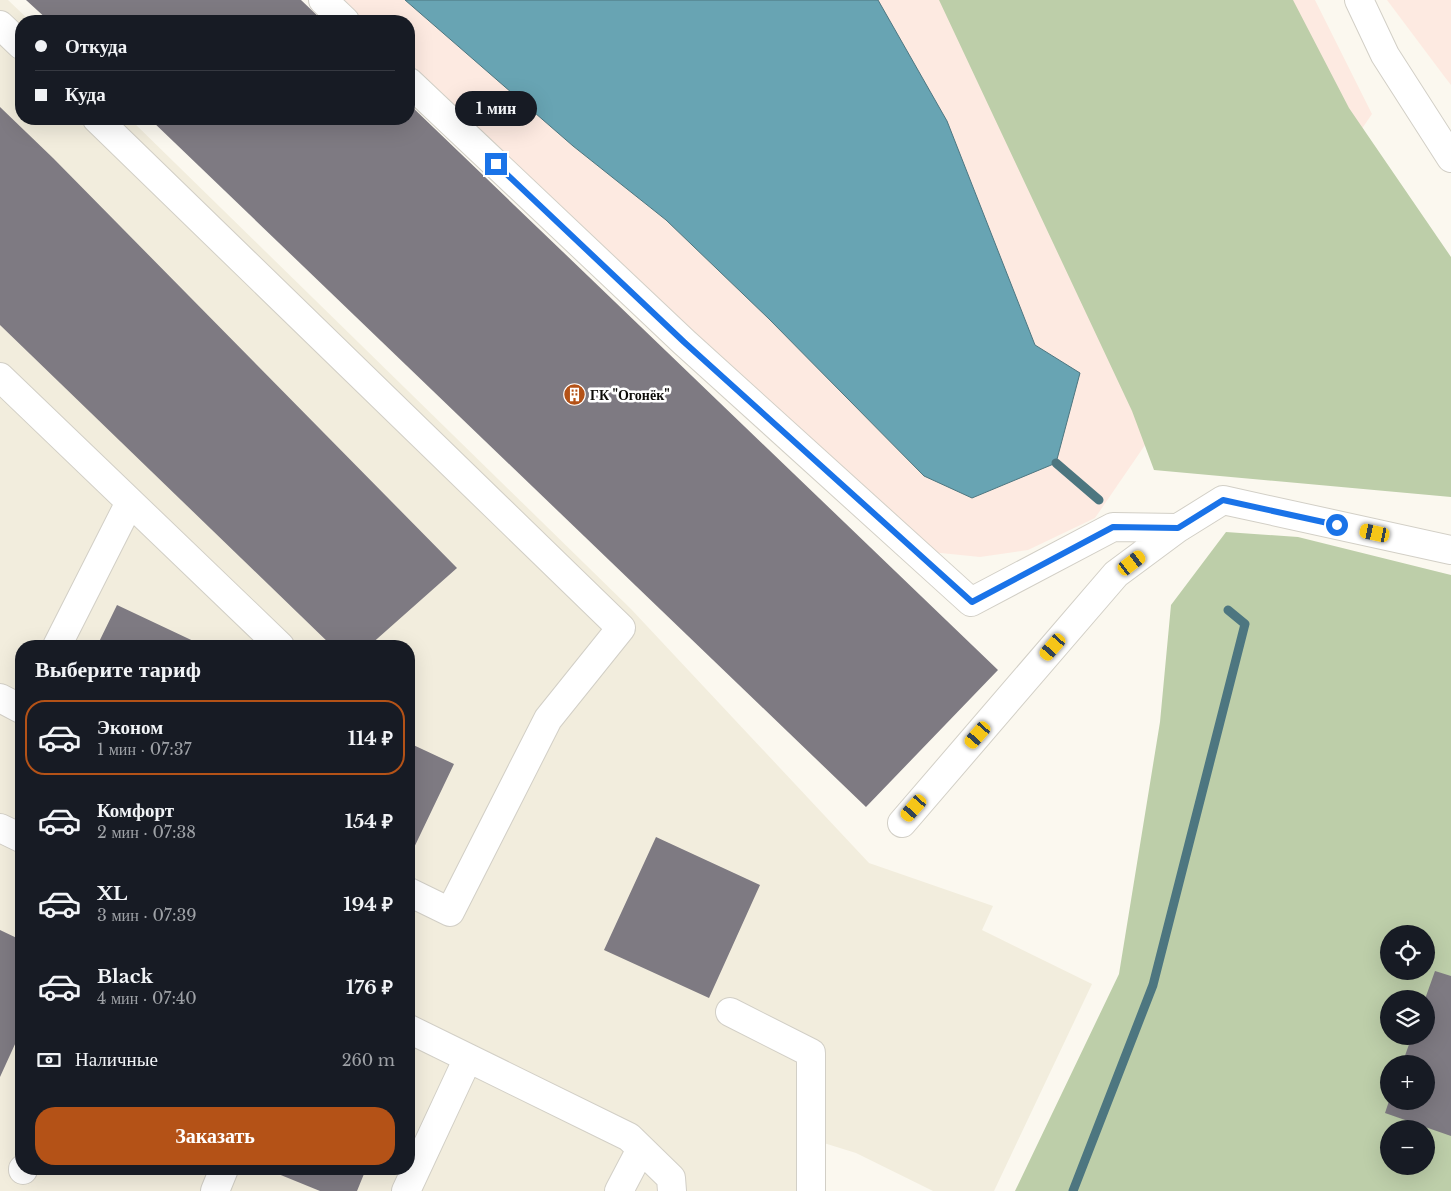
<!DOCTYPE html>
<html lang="ru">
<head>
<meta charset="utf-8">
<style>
	:root { --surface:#171b24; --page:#242831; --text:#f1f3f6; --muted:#9ea1a6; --line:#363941; --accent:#b45217 }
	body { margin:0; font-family:"Libre Baskerville",serif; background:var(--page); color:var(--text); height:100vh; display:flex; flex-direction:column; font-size:19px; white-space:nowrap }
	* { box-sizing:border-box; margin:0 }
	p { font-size:16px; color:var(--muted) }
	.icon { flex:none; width:28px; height:28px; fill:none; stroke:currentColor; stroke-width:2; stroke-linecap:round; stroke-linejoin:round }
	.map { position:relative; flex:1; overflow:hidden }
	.panel { position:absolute; left:15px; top:640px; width:400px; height:535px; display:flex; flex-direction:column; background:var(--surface); border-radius:20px; box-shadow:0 5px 20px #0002 }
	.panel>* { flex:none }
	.hud { position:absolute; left:15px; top:15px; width:400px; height:110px; border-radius:20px; box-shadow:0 5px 20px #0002; display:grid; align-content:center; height:110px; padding:0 20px; background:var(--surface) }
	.tools { position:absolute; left:1380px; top:925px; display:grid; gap:10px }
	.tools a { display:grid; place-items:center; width:55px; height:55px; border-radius:50%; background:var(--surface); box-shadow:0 5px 20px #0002; font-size:25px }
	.end { position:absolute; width:22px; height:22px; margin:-11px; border:6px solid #1a73e8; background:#fff; box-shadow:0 0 0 2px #fff }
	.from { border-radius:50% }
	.bubble { position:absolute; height:35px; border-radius:18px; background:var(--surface); box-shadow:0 5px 20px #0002; font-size:16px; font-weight:800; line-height:35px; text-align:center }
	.car { position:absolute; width:15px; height:30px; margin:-15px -8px; border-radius:6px; box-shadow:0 0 4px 1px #0007; background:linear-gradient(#f5c518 24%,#345 0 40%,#f5c518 0 76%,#345 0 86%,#f5c518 0) }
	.hud b { display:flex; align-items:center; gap:18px; height:48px; font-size:19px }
	.hud b+b { border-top:1px solid var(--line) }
	.hud i { width:12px; height:12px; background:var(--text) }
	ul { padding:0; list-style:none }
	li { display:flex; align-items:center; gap:15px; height:75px; margin:0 10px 8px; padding:0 10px; border:2px solid transparent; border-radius:20px }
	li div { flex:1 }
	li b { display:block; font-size:19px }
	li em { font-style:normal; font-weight:800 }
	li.on { border-color:var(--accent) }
	li>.icon { width:45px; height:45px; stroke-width:1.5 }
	h2 { padding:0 20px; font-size:22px; line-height:60px }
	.pay { display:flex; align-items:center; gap:12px; height:55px; padding:0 20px; font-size:19px }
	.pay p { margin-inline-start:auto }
	.button { display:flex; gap:10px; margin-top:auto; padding:10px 20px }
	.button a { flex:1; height:58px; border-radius:20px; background:var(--accent); color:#fff; font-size:20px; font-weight:800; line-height:58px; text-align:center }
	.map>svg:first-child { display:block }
	.built { fill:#f2eddd; fill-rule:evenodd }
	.industrial { fill:#fdeae1 }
	.green { fill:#bdcea9; fill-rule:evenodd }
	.water { fill:#68a4b3; stroke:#4d7680 }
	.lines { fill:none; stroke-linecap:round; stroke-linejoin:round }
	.stream { stroke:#4d7680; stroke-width:9 }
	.building { fill:#7e7a82 }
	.minor-casing { stroke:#d2cfc6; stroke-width:30 }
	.minor { stroke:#fff; stroke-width:28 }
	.route { stroke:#1a73e8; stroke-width:6 }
	.labels { text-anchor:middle; stroke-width:5; stroke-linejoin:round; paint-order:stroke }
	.poi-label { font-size:14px; font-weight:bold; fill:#0d0c09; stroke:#fff; text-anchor:start }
</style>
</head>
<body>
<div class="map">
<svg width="1451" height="1191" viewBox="0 0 1451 1191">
	<rect width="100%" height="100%" fill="#fbf8ef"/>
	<path class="built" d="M0,0H8L30,21H21V119H130L631,609L869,863L993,906L982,930L1092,984L994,1191H933L856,1153L798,1135L799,1191H0ZM21,646H409V1169H21Z"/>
	<path class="industrial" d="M339,0H1315L1372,114L1095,518L1028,550L980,557L931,552L850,483L409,66V21H362Z
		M1387,0H1451V85L1444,76Z"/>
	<path class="green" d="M939,0H1293L1349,108L1451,257V497L1154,470L1132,411Z
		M1226,532L1298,537L1451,575V1191H1015L1119,974L1160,722L1171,605ZM1389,934H1426V971H1389ZM1389,999H1426V1036H1389ZM1389,1064H1426V1101H1389ZM1389,1129H1426V1166H1389Z"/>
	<path class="water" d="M405,0H878L947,121L1035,345L1080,373L1056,463L972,498L924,476L769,319L666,220L573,146Z"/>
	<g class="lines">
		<path class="stream" d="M1056,463L1099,500
			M1073,1191L1153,985L1245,624L1228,610"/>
	</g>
	<path class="building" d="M26,0H301L323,21H49Z
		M409,104L998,670L866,807L150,119H409Z
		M0,107L53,158L457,568L369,646H332L0,325Z
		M117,605L204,646H97Z
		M409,743L454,764L410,856H409Z
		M656,837L760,885L709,998L604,950Z
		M0,930L21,940V1031L0,1077Z
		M1435,971L1451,976V1136L1385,1113L1389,1101H1426V1064H1402L1412,1036H1426V999H1425Z
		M266,1169H366L357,1191H320Z"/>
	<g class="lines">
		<defs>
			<path id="minor" d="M323,0L345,21
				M1359,0L1385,55L1451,158
				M0,25L21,45
				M409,82L684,342L971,602L1113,527L1178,528
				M97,119L621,628L548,719L450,912L409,892
				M0,377L280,646
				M57,646L130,502
				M0,698L21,709
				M902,823L1116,574L1178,528L1223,500L1451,550
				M0,828L21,838
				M730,1012L811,1053V1191
				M409,1029L629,1137L671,1178L672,1191
				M23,1170V1169
				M215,1191L224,1169
				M406,1191L468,1058
				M619,1191L641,1149"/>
		</defs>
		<use href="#minor" class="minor-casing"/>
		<use href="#minor" class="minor"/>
	</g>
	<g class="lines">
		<path class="route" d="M496,164L684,342L972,602L1113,527L1178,528L1223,500L1337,525"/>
	</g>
	<defs>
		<symbol id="building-disc" viewBox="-11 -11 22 22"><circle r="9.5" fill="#b45217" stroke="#fff"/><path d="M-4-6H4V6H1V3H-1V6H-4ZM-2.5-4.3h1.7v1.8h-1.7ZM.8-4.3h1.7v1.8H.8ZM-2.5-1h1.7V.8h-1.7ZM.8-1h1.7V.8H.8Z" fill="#fff"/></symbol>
	</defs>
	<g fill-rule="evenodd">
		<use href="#building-disc" x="562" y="382" width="25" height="25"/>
	</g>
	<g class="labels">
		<g class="poi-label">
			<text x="590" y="400">ГК "Огонёк"</text>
		</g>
	</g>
</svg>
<div class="tools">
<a><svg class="icon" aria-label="locate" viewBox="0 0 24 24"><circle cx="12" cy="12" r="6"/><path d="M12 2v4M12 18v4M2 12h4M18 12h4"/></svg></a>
<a><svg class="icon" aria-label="layers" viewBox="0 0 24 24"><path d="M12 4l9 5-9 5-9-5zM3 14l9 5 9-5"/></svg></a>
<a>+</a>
<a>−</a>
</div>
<i class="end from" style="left:1337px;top:525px"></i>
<i class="end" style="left:496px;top:164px"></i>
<div class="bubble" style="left:455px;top:91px;width:82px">1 мин</div>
<i class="car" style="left:1375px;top:533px;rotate:282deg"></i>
<i class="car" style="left:1132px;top:563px;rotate:53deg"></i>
<i class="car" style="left:1053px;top:647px;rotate:221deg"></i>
<i class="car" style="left:978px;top:735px;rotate:221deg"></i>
<i class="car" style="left:914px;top:808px;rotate:221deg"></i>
<div class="hud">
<b><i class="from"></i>Откуда</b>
<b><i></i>Куда</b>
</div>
<section class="panel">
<h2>Выберите тариф</h2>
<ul>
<li class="on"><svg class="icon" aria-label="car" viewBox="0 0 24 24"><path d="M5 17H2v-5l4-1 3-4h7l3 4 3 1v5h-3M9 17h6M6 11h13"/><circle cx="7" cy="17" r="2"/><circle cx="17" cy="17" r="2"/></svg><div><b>Эконом</b><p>1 мин · 07:37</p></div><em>114 ₽</em></li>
<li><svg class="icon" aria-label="car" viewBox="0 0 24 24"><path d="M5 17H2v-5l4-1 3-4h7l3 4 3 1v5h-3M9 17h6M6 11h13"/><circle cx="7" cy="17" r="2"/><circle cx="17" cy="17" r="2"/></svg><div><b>Комфорт</b><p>2 мин · 07:38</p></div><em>154 ₽</em></li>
<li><svg class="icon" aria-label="car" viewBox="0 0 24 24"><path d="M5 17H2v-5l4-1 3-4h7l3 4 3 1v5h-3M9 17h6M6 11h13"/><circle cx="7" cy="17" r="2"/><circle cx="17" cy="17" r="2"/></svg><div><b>XL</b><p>3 мин · 07:39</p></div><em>194 ₽</em></li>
<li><svg class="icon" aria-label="car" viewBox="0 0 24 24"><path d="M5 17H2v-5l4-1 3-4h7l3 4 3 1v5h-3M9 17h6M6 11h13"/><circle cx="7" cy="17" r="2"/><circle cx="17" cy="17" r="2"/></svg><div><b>Black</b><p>4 мин · 07:40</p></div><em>176 ₽</em></li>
</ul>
<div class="pay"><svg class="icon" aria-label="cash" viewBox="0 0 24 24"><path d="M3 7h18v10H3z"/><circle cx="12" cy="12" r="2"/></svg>Наличные<p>260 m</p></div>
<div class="button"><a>Заказать</a></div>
</section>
</div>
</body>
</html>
